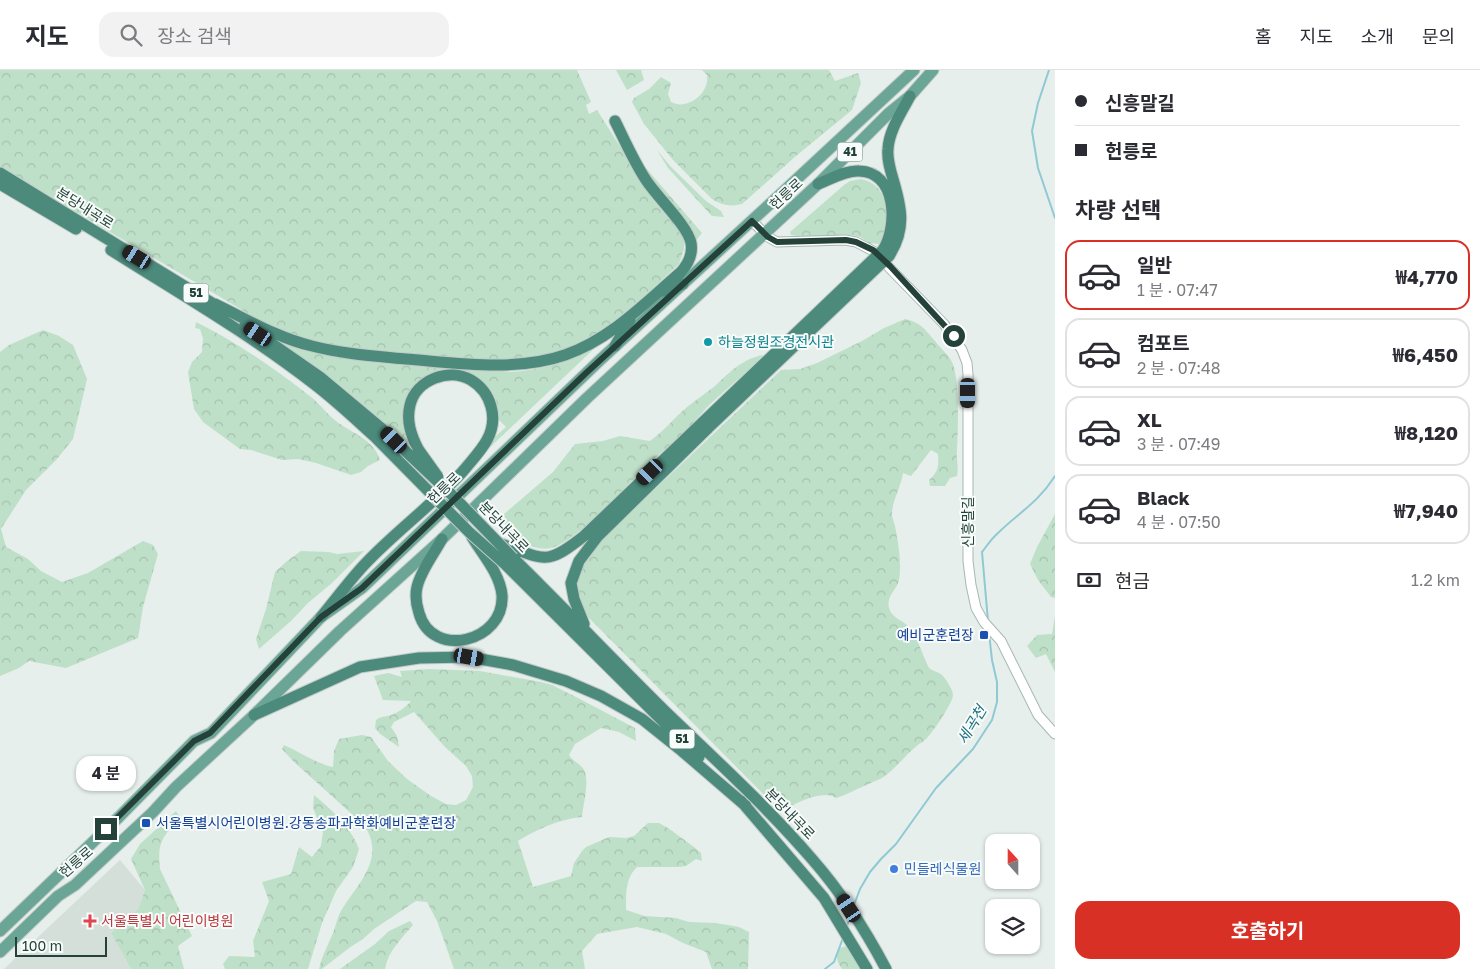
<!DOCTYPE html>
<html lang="ko">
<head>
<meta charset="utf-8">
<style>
	:root { --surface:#fff; --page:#f2f2f3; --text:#2b2b33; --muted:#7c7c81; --line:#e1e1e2; --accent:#d93025 }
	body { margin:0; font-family:"Golos Text","Noto Sans KR",sans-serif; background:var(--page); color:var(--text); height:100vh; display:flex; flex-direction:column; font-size:19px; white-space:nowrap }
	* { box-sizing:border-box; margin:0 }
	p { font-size:16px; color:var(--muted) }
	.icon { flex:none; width:28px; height:28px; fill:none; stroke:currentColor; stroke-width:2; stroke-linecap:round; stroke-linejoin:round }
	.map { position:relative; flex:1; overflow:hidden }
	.panel { display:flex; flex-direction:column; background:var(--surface); width:425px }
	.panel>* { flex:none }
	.banner { display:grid; align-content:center; height:110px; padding:0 20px; background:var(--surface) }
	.needle { width:32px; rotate:339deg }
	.controls { position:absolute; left:985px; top:764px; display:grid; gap:10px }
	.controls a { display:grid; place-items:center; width:55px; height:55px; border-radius:10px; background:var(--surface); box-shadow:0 1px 4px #0004; font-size:25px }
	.scale { position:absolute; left:15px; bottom:12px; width:92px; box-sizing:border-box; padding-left:5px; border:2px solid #24423a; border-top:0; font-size:14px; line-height:18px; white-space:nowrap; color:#24423a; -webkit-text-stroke:4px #f7fbf9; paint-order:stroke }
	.end { position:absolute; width:22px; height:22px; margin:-11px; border:6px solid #24423a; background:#fff; box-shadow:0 0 0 2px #fff }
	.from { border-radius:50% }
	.bubble { position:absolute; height:35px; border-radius:15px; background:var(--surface); box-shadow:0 1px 4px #0004; font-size:16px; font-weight:700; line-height:35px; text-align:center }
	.car { position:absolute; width:15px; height:30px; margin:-15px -8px; border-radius:6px; box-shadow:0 0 4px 1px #0007; background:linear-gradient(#222 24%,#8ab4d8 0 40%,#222 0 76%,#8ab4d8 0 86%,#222 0) }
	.banner b { display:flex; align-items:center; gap:18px; height:48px; font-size:19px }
	.banner b+b { border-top:1px solid var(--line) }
	.banner i { width:12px; height:12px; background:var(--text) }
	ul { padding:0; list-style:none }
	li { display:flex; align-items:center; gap:15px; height:70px; margin:0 10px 8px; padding:0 10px; border:2px solid var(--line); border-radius:15px }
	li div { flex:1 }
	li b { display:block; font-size:19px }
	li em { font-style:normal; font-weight:700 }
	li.on { border-color:var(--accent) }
	li>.icon { width:45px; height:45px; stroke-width:1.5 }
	h2 { padding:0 20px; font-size:22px; line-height:60px }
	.pay { display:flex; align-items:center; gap:12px; height:55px; padding:0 20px; font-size:19px }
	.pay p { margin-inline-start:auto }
	.primary-button { display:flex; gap:10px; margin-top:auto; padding:10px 20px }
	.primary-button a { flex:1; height:58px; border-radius:15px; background:var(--accent); color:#fff; font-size:20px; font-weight:700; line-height:58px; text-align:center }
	header { display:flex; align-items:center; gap:30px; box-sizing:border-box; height:70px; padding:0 25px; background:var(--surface); border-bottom:1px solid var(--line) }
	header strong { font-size:24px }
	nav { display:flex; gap:28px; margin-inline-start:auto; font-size:18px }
	.search { width:350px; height:45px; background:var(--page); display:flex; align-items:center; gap:12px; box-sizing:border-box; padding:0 18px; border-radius:15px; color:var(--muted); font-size:19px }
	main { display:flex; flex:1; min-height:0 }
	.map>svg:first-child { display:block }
	.built { fill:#d4dfda }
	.forest { fill:url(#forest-crowns) }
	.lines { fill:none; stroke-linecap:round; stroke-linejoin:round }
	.stream { stroke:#8ec9d4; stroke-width:2 }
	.tertiary-casing { stroke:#a8b8b2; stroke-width:11 }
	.primary-casing { stroke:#c2cac8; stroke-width:13 }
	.trunk-casing { stroke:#c2cac8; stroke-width:13 }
	.tertiary { stroke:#fff; stroke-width:9 }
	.primary { stroke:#6aa596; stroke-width:11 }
	.trunk { stroke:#4c8a7c; stroke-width:11 }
	.trunk-bridge-casing { stroke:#c2cac8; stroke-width:13; stroke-linecap:butt }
	.trunk-bridge { stroke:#4c8a7c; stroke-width:11 }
	.route { stroke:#24423a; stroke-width:6 }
	.culture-dot { fill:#0f9aa8; stroke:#f7fbf9; stroke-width:2 }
	.transit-dot { fill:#1a4fb4; stroke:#f7fbf9; stroke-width:2 }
	.shop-dot { fill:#3f7fe0; stroke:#f7fbf9; stroke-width:2 }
	.health-dot { fill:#e0444e; stroke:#f7fbf9; stroke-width:2 }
	.labels { text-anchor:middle; stroke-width:4; stroke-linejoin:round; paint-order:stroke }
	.shield { fill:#f7fbf9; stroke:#637a73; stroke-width:1 }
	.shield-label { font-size:12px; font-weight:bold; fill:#24423a }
	.street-label { font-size:14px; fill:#24423a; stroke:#f7fbf9 }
	.culture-label { font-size:14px; fill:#0d838f; stroke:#f7fbf9; text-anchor:start }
	.transit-label { font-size:14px; fill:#164399; stroke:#f7fbf9; text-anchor:end }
	.shop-label { font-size:14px; fill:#366cbe; stroke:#f7fbf9; text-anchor:start }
	.health-label { font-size:14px; fill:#be3a42; stroke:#f7fbf9; text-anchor:start }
	.water-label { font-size:15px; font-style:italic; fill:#1c6f80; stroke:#f7fbf9 }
</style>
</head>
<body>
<header>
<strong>지도</strong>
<div class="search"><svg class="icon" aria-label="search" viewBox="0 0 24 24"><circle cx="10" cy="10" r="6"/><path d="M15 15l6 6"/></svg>장소 검색</div>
<nav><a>홈</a><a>지도</a><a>소개</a><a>문의</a></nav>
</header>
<main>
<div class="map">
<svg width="1055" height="899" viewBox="0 0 1055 899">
	<defs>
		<pattern id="forest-crowns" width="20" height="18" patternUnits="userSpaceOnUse" patternTransform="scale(1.25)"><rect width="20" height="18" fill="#bfe0c8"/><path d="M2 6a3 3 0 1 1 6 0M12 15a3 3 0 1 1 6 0" fill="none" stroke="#a4c1ad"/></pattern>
	</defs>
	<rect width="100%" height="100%" fill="#e6efeb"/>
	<path class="built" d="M120,790L145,820L138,839L111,863L131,899H4Z"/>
	<path class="forest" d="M0,0H577L591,32L586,35L589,44L597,40L645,116L682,162L684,168V179L679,194C645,225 609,262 565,279C544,287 519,290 497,290L355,281L316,272L286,262L254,247L0,97Z
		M616,0H641L644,10L627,20Z
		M702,0H829L835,11L858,3L861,13L852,40L796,86L742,134C731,137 721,135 712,129L673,90L644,54L632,32L634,28L649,19L661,7L671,13L668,24L671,32C688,41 710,23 707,5Z
		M657,80L671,97L706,131L721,141L724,147L712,146L710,144L668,98Z
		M639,90L702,163L695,172Z
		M861,109C891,115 891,152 879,174L869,173L860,167L851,165L812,168L791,165L790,162L844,115L850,111Z
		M905,249C922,253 924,259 935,271C940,278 948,284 952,292C960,309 958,359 957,380C956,389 959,397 957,406L950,408L945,416H930L929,410C938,402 939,397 938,384L931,380L911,406L903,403C901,417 892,431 892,444C892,448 894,452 895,456C898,472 902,493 899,510C897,520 886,525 889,538C892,548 902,550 908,556C918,568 922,584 929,598C933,601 938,602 942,605C946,609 953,620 953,625C953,633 931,665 925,670C923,672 921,673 919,674C905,685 896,699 882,708C876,711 870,713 864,716C854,720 846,725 836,728C824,718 793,735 780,741L589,548C569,513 574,506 596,475L781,300L800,299L817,293L862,271L884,258Z
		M196,252C237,272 275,299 311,327C320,334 327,344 336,351C351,363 374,369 380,390L368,396L361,402L351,405L316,393L298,389L282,390L251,380L240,379L203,352L194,339L188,302L192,292L202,282L203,269L200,259L195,258Z
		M43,260L59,266L73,275L87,309L73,369L57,389L26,420L1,459L6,477L28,489L41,501L62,512L88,503L143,471L153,475L158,484L143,537L138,568L66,598L29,591L19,598L0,606V282L9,275Z
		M276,269L509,302C541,301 572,291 599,274L486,381L496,366L506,357L499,350C499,323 486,311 463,301L409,323L417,383C373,341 325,303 276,269Z
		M763,285C744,307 719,323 700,345C695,350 691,357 685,362C674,373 662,381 651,392C629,412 577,472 551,478C531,483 513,463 501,449L504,444L553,402L575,374L603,371L620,366L650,371C664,361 674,348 687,337C696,330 706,323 715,316C730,302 742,289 763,285Z
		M1055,444V528L1051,527L1038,510L1030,494L1037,477Z
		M301,481L329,482L337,484L364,481L332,513L308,533L291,551L259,579L256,569L266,539L275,502L287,491Z
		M1055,546V602L1046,584L1036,588L1027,576L1037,565L1052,564Z
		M429,599L480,601L541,612L552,615L578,628L635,658L636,671L619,662L601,658L575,674L569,685C573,692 582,694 585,702C589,715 583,734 582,747C560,749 537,759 518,771L533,817L571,806L574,793L582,781L586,777L609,767L626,768L634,766L648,753H659L668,758L694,777L701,783L702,791L696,789L686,796L679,797H637C625,808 626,825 626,840L645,846L676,848L689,852L716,853L739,857L749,862L748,899H712L706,882L683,873L666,864L637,857L597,864L582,881L585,899H454L437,851L427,832L416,831L374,859L363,869L349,878L322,899H319C322,886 328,875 333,863C336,856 337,848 341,841C357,814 387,789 364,755L294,692L282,679L284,675C300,682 317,694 333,697L334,681L339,669L362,665L371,667L388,691L407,709L431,726L446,734L456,735L466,730L473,717L472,706L466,696L445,677L414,642L394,652L391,657L397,666L399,677L380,664L375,658L376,650C381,646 385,647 391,645C399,642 406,637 411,631L383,630L374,606L388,603L402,607L400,601Z
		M314,725C332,740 351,757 359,779L353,797L336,821L322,853L308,899H225L223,894L229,886L255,887L253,871L269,831L262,812L291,804L299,777L312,787L321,776L323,762L313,738Z
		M176,741L180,747C163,768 157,770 160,799L192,866L178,876L184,899H131L111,863L138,839L145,820L131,789L140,774Z
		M410,851L413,855C402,868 388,881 385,899H340L375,874L389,861Z
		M848,876L861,899H842C837,892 835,886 839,878Z"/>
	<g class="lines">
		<path class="stream" d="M1049,0L1038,33L1032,61L1038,98L1055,148
			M988,551L982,482C987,476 991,469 997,464C1018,443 1038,433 1055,406
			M854,835L860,819L870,802L881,789L896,774L936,718L973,679L992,650L997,632V612L992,590L989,563
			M847,856L850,847
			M825,899L834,892L843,868"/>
		<defs>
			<path id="tertiary" d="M752,151L768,167L777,172L845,170L856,172L873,181L944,254L962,280L967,293L968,304V491L971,515L976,538L984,552L1001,571L1038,645L1055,664"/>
			<path id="primary" d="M0,861L119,747L194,671L211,663L321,547L362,518L599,291L784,121L914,0
				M0,882L58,826L75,815L153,742L176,717L254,645L340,561L442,469L587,328L818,114L889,43L910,26L933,0"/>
			<path id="trunk" d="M0,103L220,238
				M0,114L76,159
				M818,114C831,109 846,100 859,101C897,102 898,156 883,180
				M111,180C179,223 250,264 314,314C335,330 354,348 374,366
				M889,186C906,159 902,139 893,109C890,99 887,89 888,79C889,60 902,42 910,26
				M663,221L683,214
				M215,234C246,249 278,268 312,276C343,284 375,286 406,289C457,293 516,302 565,285C611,269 645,233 681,202C688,194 693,184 691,173C688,156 657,127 646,110C634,92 625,71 615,51
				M245,255L320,307L381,358
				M615,276L630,250
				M442,469C434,484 421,500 417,517C415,526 416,534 419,543C432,590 505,572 502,525C500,504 483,485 472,467
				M501,474C545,489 545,497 584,466L703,352
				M513,488C566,540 618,595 671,647C719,693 769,739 812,789C841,822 866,861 886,899
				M506,495L699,687
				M321,547C336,529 349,511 365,494C396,461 434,434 464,400C472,390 481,381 487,370C499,348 491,322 471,310C449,297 416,310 410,335C406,351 411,365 418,379
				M584,554L574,529L571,513L579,491L598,466L708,358
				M254,645L360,597L419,588L469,587L513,595L566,611L601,626L642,649L682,681L746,736
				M741,731L824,828L867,899"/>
		</defs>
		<use href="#tertiary" class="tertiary-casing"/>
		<use href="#primary" class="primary-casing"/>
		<use href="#trunk" class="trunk-casing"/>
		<use href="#tertiary" class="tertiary"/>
		<use href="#primary" class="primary"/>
		<use href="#trunk" class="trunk"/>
		<defs>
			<path id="trunk-bridge" d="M703,352L883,180
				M381,358L451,424L513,488
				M708,358L889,186
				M374,366L469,462L506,495
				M418,379L438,407"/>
		</defs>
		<use href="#trunk-bridge" class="trunk-bridge-casing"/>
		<use href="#trunk-bridge" class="trunk-bridge"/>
	</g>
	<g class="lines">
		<path class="route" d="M106,759L194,671L210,663L321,547L362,518L585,304L752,151L768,167L777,172L846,170L856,172L873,180L890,196L954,266"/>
	</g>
	<circle class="culture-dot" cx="708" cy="272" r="5"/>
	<g class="transit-dot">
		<rect x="979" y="560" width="10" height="10" rx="2.5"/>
		<rect x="141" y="748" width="10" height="10" rx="2.5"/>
	</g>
	<circle class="shop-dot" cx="894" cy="799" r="5"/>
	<path class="health-dot" d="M87.5 843.5h5v5h5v5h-5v5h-5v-5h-5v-5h5z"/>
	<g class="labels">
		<g class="shield">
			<rect x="837.5" y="72.5" width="25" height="19" rx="4"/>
			<rect x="183.5" y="213.5" width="25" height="19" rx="4"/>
			<rect x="669.5" y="659.5" width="25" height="19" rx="4"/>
		</g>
		<g class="shield-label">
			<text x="850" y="86">41</text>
			<text x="196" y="227">51</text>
			<text x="682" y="673">51</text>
		</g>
		<g class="street-label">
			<text transform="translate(786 124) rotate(-43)" y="5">헌릉로</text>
			<text transform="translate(85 138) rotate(32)" y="5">분당내곡로</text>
			<text transform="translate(444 418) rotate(-44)" y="5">헌릉로</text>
			<text transform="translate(968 452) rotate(-90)" y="5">신흥말길</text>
			<text transform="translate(504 457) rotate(46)" y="5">분당내곡로</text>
			<text transform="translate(790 744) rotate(46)" y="5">분당내곡로</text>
			<text transform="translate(76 792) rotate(-41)" y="5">헌릉로</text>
		</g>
		<g class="culture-label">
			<text x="718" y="277">하늘정원조경전시관</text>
		</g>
		<g class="transit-label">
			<text x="974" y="570">예비군훈련장</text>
			<text x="156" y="758" text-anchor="start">서울특별시어린이병원.강동송파과학화예비군훈련장</text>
		</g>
		<g class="shop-label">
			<text x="904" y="804">민들레식물원</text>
		</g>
		<g class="health-label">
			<text x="101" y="856">서울특별시 어린이병원</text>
		</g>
		<g class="water-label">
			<text transform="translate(972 655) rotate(-59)" y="5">세곡천</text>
		</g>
	</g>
</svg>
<div class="controls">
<a><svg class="needle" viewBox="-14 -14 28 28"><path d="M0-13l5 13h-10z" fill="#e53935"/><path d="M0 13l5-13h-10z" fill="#7c7c81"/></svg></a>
<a><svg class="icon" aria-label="layers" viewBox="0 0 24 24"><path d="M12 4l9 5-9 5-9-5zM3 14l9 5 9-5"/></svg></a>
</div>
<div class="scale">100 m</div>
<i class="end from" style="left:954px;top:266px"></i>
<i class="end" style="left:106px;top:759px"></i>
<div class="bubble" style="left:76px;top:686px;width:60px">4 분</div>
<i class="car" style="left:137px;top:187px;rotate:301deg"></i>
<i class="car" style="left:258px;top:264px;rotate:304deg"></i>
<i class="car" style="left:968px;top:323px;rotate:180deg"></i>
<i class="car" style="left:394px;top:370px;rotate:315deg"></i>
<i class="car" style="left:650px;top:402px;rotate:226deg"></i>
<i class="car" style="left:469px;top:587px;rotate:100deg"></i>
<i class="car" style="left:849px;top:838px;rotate:327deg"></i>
</div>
<section class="panel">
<div class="banner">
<b><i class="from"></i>신흥말길</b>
<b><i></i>헌릉로</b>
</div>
<h2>차량 선택</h2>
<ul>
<li class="on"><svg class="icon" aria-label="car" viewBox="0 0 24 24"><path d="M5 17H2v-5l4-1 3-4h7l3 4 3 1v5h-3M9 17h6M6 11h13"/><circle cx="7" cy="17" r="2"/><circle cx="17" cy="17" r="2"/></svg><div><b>일반</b><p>1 분 · 07:47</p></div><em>₩4,770</em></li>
<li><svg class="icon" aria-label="car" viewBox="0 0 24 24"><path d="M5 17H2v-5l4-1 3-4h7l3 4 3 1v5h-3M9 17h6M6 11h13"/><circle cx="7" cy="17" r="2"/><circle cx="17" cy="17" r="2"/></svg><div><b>컴포트</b><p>2 분 · 07:48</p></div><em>₩6,450</em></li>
<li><svg class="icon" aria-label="car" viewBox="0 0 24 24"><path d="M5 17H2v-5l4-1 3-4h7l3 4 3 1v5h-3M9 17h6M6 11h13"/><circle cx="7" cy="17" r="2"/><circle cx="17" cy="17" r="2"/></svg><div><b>XL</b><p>3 분 · 07:49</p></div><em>₩8,120</em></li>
<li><svg class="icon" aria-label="car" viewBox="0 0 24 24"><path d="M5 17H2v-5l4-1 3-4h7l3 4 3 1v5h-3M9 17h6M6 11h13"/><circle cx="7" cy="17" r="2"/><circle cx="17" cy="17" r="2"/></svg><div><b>Black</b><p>4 분 · 07:50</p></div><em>₩7,940</em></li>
</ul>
<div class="pay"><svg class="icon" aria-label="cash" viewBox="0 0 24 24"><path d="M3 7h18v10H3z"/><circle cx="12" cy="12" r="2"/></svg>현금<p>1.2 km</p></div>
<div class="primary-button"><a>호출하기</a></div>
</section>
</main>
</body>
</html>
